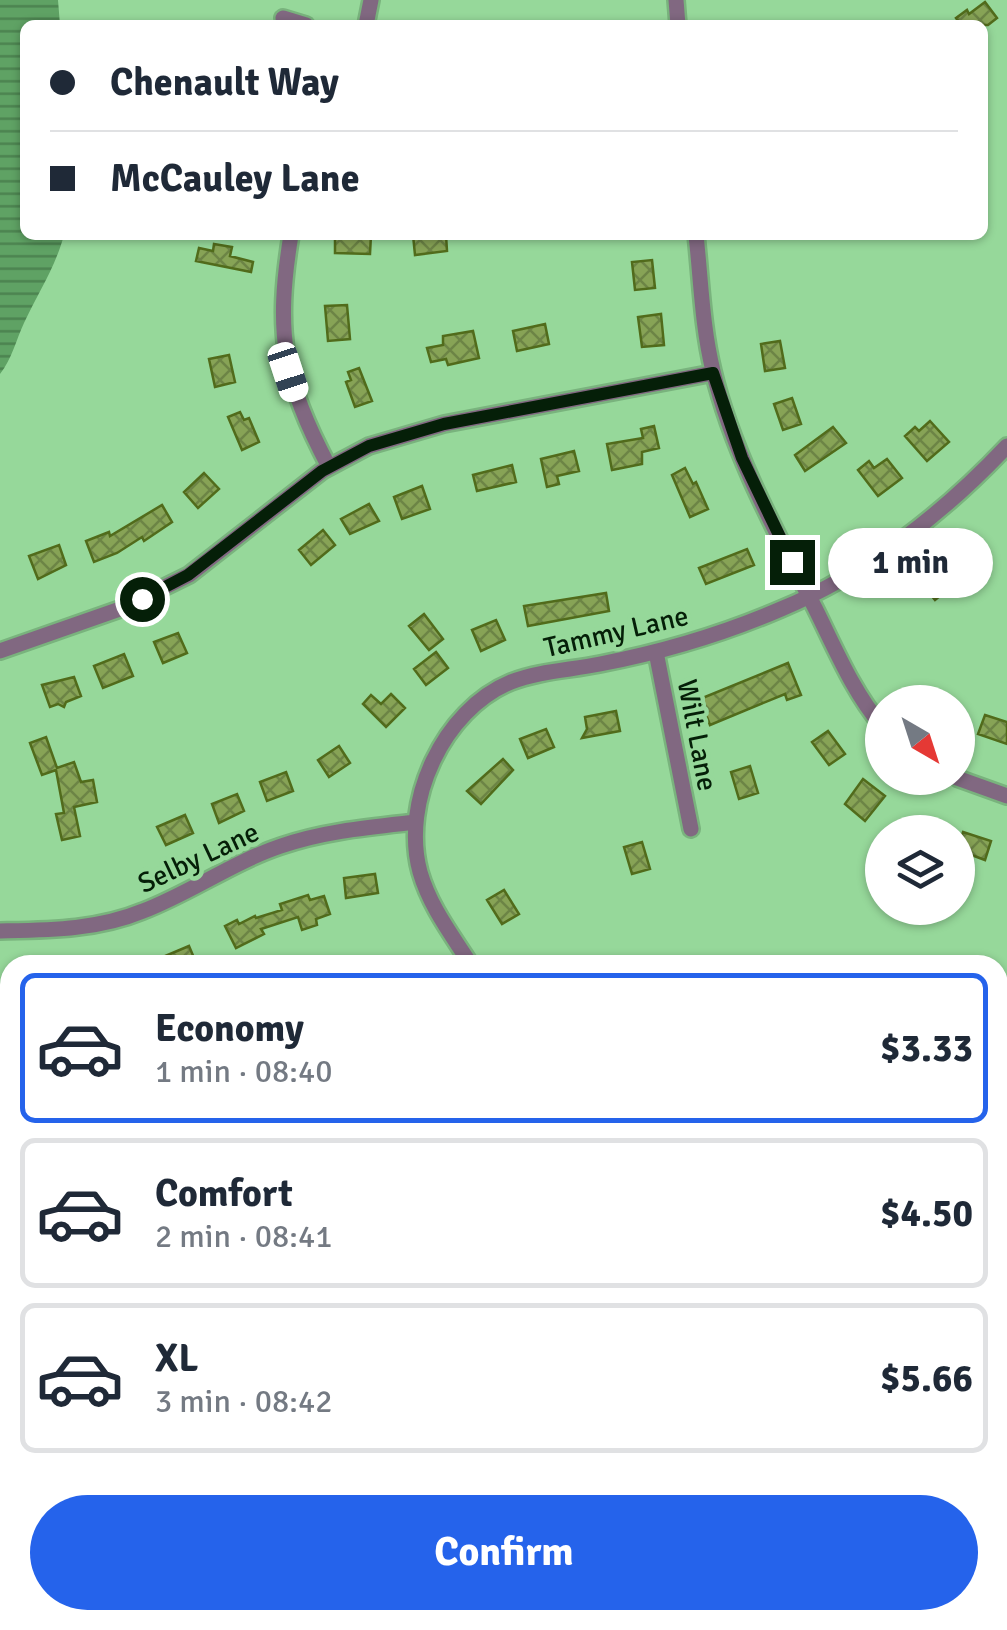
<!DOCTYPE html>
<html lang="en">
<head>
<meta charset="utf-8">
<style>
	:root { --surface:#fff; --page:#f2f2f3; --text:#1f2937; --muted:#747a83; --line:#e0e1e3; --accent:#2563eb }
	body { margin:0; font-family:Signika,sans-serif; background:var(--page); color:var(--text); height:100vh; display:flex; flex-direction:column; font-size:38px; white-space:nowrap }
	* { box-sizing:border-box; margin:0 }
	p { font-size:32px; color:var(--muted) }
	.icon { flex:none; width:55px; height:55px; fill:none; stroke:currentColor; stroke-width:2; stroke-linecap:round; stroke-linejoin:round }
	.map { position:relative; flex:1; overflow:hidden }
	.sheet { position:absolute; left:0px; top:955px; width:1008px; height:675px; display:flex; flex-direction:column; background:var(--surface); border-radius:30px 30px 0 0; box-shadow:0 2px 8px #0004 }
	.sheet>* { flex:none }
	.banner { position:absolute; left:20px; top:20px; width:968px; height:220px; border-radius:15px; box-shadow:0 2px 8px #0004; display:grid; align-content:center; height:220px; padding:0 30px; background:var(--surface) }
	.needle { width:65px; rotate:141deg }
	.buttons { position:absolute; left:865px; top:685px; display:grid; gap:20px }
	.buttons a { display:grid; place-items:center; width:110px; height:110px; border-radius:50%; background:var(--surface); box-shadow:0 2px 8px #0004; font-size:50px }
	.end { position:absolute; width:45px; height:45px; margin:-22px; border:12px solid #051f08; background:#fff; box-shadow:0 0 0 5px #fff }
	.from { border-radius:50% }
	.bubble { position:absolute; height:70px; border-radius:35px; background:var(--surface); box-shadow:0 2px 8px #0004; font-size:32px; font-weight:800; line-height:70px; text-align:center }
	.car { position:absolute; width:30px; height:60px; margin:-30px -15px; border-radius:12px; box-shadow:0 0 8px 2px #0007; background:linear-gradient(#fff 24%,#345 0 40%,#fff 0 76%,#345 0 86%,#fff 0) }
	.banner b { display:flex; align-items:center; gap:35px; height:95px; font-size:38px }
	.banner b+b { border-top:2px solid var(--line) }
	.banner i { width:25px; height:25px; background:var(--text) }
	ul { padding:18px 0 0; list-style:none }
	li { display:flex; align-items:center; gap:30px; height:150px; margin:0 20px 15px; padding:0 10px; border:5px solid var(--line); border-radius:15px }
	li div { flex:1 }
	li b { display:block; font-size:38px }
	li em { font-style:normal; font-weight:800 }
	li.active { border-color:var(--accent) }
	li>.icon { width:90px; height:90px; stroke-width:1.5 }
	.button { display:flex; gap:20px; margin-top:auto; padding:20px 30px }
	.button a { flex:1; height:115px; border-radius:60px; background:var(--accent); color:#fff; font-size:40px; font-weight:800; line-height:115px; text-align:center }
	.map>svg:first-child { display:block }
	.water { fill:url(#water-rules) }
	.building { fill:url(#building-cross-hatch); stroke:#516b1b; stroke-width:2.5 }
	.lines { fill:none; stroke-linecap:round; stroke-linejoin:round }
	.minor-casing { stroke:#79b37d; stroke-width:20 }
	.minor { stroke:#816881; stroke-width:15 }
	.route { stroke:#051f08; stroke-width:12 }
	.labels { text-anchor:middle; stroke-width:9; stroke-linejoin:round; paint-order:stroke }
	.street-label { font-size:28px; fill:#051f08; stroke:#96d89a }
</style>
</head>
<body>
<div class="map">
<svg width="1007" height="1630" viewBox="0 0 1007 1630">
	<defs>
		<pattern id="water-rules" width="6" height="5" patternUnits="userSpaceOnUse" patternTransform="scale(2.5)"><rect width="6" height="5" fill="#5fa264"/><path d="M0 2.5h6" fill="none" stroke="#4c8350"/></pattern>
		<pattern id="building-cross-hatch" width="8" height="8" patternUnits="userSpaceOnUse" patternTransform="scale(2.5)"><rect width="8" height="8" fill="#87a356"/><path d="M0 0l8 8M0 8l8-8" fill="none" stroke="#6c8445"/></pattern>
	</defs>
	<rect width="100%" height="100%" fill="#96d89a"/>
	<path class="water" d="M0,0H58L60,25H25V235H64C55,268 38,293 24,323C16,340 12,359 0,374Z"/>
	<path class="building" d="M985,2L997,18L988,25H954L959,22L956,18L967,10L969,14Z
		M335,235H371L370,254L335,253Z
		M413,235H446L447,251L415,255Z
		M214,244L232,247L230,256L253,262L251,272L196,261L199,248L213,251Z
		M652,260L655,288L635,290L632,262Z
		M347,305L350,339L328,341L325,306Z
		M661,314L664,345L642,347L638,317Z
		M545,324L549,344L517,351L513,331Z
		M473,331L479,358L448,365L446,359L431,362L427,348L443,345V336Z
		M780,341L785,368L765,371L761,344Z
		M229,355L235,382L215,387L209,359Z
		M359,368L372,401L355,407L346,382L351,380L348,372Z
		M792,398L801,424L783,430L774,404Z
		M240,412L244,420L249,418L259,442L242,450L228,417Z
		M930,421L949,442L927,461L905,436L915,427L919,431Z
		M654,426L659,448L642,452V464L612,470L607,444L643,438L641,429Z
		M833,427L846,443L805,471L795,455Z
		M574,451L579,471L557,476L559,484L547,487L541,459Z
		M887,459L902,478L878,496L858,470L869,461L874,468Z
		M512,465L516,482L477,491L473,475Z
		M685,468L693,484L696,482L708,509L690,517L672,475Z
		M204,473L219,489L198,508L184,492Z
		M422,486L430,509L402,519L394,497Z
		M369,504L379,521L350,534L341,519Z
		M162,505L172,522L144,541L142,537L117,553L94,562L86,541L109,532L110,536Z
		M323,530L335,545L311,565L299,550Z
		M59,545L66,565L38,579L29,556Z
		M747,549L754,565L706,584L699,568Z
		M944,567L957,582L935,600L923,585Z
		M606,593L609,611L528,626L524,606Z
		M424,614L443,639L429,650L409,626Z
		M496,620L505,640L481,651L472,630Z
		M178,633L187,653L163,663L154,642Z
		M436,652L448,668L426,685L414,669Z
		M124,654L133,676L103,688L94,666Z
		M788,663L801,695L787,700L785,694L710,725L700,699Z
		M74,677L81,696L66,702L64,707L58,704L50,707L42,685Z
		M391,694L405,708L386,727L363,704L371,695L381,704Z
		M616,711L620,731L582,738L587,729L585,717Z
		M985,715L1007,722V744L978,734Z
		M546,729L554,747L528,758L520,739Z
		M828,731L845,754L829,765L812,742Z
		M46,737L57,768L74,762L81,782L93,780L97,802L74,807L80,836L62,840L56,814L64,813L56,770L42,775L30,743Z
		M339,746L350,763L329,777L318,760Z
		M503,759L513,770L481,804L467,791Z
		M750,766L758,793L739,799L731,772Z
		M286,772L293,791L267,801L260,782Z
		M863,779L885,796L865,821L845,804Z
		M237,794L244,811L219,823L212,804Z
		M185,815L193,833L166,845L157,827Z
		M963,832L991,841L985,860L958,850Z
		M642,842L650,869L632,874L624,847Z
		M375,874L378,893L346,898L344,878Z
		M504,890L519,914L502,924L487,900Z
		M308,895L310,900L324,896L330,914L316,919L317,925L302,930L298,917L261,929L264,934L236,948L225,926L237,920L239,924L255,916L256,918L282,910L280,904Z
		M189,946L197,965H144Z"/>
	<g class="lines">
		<defs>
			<path id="minor" d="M676,0L678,25
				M283,18L306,25
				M366,25L371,0
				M291,235C275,332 283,380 329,467
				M696,235C701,280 702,326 713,371C733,454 776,532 815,608C835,648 853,692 882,726
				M0,651L120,609L189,575L322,471L369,446L444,424L713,373
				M656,652L691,829
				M957,778L1007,796
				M0,931C49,930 97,930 143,911C190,893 233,862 281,846C324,831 371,827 416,822
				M471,965C452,935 430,907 420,872C401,802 443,710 511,682C539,671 571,670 600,664C662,652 723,634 781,609C866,574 944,513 1007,446
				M0,1250H10
				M213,1620L218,1630
				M836,1620L839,1630
				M423,1630L438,1620"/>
		</defs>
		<use href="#minor" class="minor-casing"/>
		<use href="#minor" class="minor"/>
	</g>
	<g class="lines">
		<path class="route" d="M142,599L188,575L322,471L369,446L444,424L713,373L742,458L792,562"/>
	</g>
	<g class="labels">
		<g class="street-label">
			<text transform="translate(616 631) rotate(-13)" y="10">Tammy Lane</text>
			<text transform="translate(698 735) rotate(79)" y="10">Wilt Lane</text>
			<text transform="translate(198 857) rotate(-25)" y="10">Selby Lane</text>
		</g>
	</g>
</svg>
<div class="buttons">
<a><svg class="needle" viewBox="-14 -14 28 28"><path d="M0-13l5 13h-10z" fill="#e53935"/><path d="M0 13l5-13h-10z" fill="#747a83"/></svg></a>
<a><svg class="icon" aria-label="layers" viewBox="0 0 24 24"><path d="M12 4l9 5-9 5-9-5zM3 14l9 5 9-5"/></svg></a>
</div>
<i class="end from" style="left:142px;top:599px"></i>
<i class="end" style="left:792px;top:562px"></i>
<div class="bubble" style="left:828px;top:528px;width:165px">1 min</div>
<i class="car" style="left:288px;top:372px;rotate:162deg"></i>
<div class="banner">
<b><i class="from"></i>Chenault Way</b>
<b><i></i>McCauley Lane</b>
</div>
<section class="sheet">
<ul>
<li class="active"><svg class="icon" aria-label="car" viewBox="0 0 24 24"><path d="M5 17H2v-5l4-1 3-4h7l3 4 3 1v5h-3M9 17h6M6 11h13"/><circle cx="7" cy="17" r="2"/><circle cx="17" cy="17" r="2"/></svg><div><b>Economy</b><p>1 min · 08:40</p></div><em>$3.33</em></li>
<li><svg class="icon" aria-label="car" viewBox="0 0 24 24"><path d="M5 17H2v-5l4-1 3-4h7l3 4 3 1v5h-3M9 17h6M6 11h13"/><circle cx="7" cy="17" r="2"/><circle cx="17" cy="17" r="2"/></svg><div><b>Comfort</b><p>2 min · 08:41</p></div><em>$4.50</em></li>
<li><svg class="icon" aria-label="car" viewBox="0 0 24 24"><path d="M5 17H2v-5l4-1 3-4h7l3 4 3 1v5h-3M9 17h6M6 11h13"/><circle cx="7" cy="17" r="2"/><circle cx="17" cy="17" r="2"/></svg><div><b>XL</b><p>3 min · 08:42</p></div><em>$5.66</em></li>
</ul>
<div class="button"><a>Confirm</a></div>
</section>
</div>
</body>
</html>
